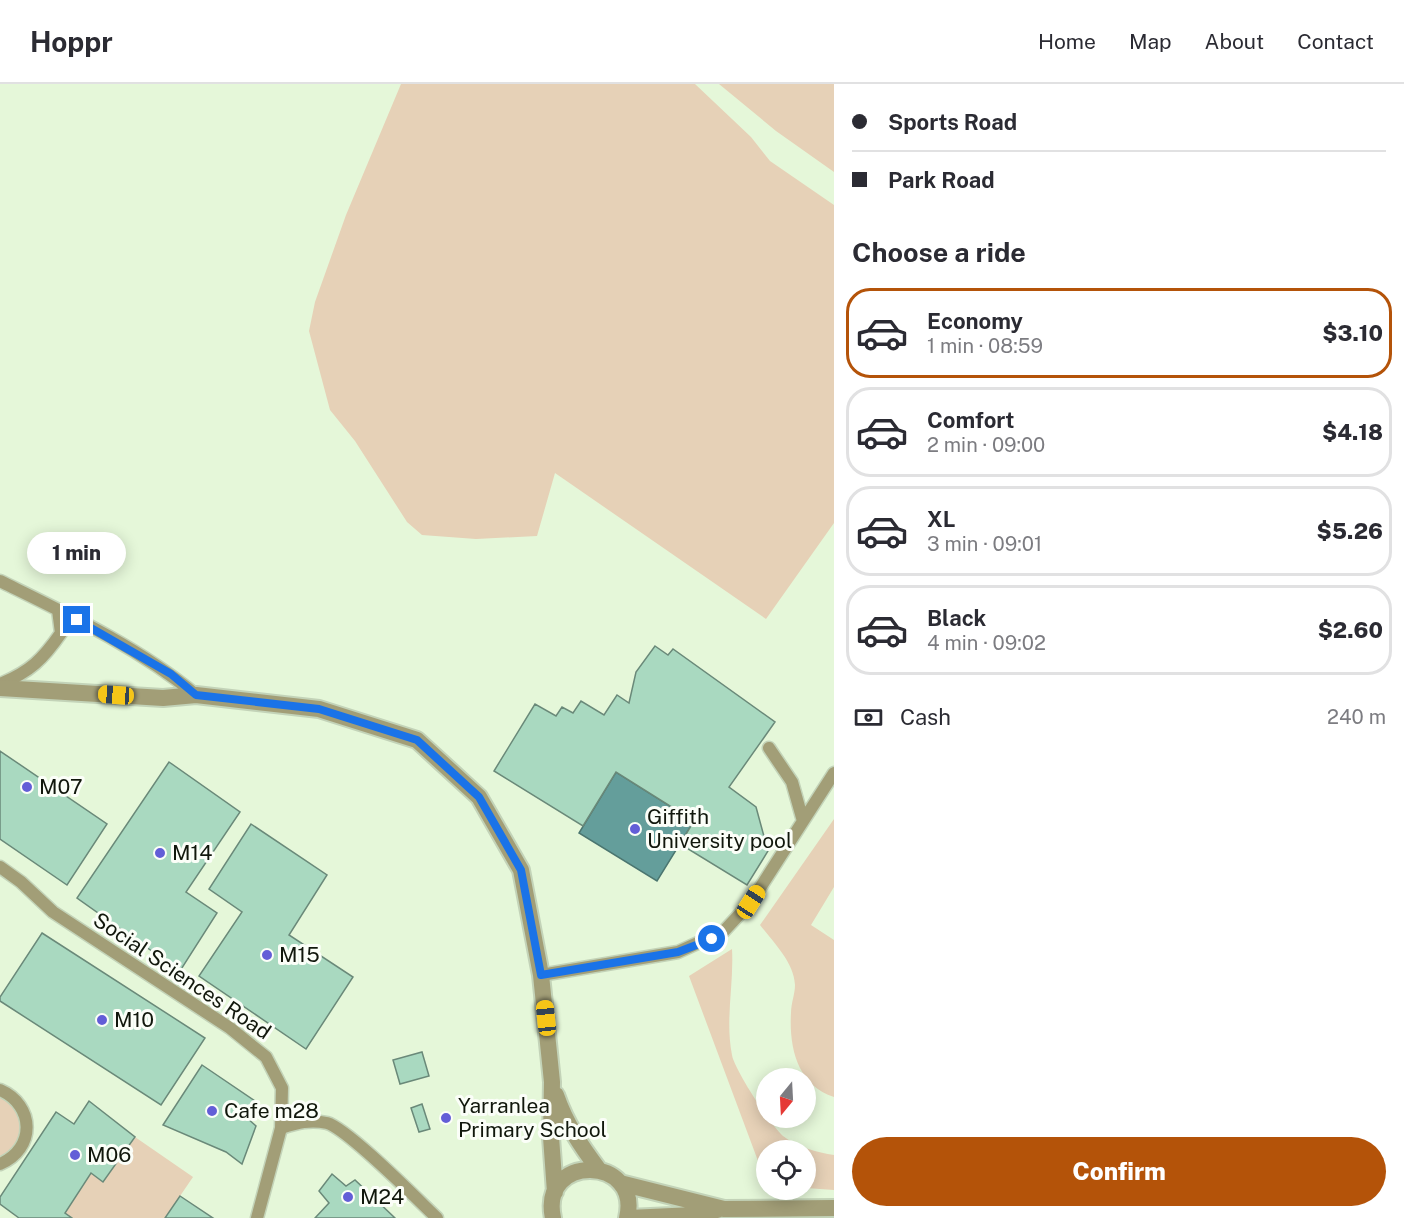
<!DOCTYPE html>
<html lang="en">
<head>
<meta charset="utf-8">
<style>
	:root { --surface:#fff; --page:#f7f7f7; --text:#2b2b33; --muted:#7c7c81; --line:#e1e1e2; --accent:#b45309 }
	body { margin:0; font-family:"Public Sans",sans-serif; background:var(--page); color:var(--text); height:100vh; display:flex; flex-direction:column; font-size:22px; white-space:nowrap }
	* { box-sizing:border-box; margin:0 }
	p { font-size:20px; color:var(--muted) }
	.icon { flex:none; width:33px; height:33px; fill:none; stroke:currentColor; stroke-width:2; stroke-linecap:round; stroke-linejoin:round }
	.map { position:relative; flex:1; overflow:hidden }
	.side { display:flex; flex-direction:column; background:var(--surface); width:570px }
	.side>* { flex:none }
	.top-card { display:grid; align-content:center; height:132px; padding:0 18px; background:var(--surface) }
	.needle { width:39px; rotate:198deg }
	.buttons { position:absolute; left:756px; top:984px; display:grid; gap:12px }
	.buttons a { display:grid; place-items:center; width:60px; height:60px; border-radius:50%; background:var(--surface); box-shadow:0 3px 15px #0003; font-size:30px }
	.end { position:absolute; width:27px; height:27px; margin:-14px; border:8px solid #1a73e8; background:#fff; box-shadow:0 0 0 3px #fff }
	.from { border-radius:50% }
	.bubble { position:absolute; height:42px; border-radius:21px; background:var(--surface); box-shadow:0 3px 15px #0003; font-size:20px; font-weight:800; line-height:42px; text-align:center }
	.car { position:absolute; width:18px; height:36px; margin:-18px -9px; border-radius:8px; box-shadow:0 0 4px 2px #0007; background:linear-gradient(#f5c518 24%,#345 0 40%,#f5c518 0 76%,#345 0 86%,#f5c518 0) }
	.top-card b { display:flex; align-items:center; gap:21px; height:57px; font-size:22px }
	.top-card b+b { border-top:2px solid var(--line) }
	.top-card i { width:15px; height:15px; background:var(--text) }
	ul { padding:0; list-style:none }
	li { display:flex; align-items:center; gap:18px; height:90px; margin:0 12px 9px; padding:0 6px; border:3px solid var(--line); border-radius:24px }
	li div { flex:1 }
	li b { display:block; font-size:22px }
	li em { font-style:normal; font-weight:800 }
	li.active { border-color:var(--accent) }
	li>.icon { width:54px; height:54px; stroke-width:1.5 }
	h2 { padding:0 18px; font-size:27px; line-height:72px }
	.pay { display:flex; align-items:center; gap:15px; height:66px; padding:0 18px; font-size:22px }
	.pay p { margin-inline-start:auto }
	.button { display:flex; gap:12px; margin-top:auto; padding:12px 18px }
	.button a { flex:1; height:69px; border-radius:36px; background:var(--accent); color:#fff; font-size:24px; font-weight:800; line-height:69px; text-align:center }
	header { display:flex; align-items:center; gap:36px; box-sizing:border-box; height:84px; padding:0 30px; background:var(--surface); border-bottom:2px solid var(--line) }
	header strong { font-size:28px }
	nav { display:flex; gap:33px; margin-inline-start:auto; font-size:21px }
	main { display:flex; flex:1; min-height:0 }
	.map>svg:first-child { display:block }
	.green { fill:#e6d1b7 }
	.water { fill:#649e9b; stroke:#4b7670; stroke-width:1.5 }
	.building { fill:#a9d9c0; stroke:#6a8979; stroke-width:1.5 }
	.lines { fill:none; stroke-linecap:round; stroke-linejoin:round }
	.service-casing { stroke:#c3d3b8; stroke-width:15 }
	.minor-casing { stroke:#c3d3b8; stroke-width:20 }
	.service { stroke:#a29e77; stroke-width:12 }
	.minor { stroke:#a29e77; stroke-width:16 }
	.route { stroke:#1a73e8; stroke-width:8 }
	.poi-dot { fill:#635ed7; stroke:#fbfef8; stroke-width:2 }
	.labels { text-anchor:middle; stroke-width:6; stroke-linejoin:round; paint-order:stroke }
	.poi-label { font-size:21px; fill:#11170c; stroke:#fbfef8; text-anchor:start }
	.street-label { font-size:21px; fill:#11170c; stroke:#fbfef8 }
</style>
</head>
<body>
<header>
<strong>Hoppr</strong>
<nav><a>Home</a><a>Map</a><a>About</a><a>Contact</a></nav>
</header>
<main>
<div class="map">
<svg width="834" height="1134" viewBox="0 0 834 1134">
	<rect width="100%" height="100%" fill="#e5f7d9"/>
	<path class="green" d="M401,0H695L751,53L770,77L834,121V439L766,535L555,389L537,452L476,455L422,451L407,438L355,357L330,326L309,247L315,218L346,131Z
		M719,0H834V88L776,47Z
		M834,735V803L811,841L834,856V1013C797,1001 789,963 791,929C791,919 795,910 795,901C794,878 773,858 760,841Z
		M732,865C734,901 725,935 732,971C734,985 772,1043 783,1052C795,1062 818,1069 834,1071V1106L806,1104V1066H766V1094L764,1093L689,892Z
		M0,1006L19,1018L26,1053L0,1080Z
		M135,1053L193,1093L165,1134H72L65,1129L91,1089L103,1098Z"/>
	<path class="water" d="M616,688L694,737L657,797L579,749Z"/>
	<path class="building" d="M655,562L668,571L673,565L775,638L729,703L756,723L768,767L747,801L680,760L694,737L616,688L583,742L494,687L535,620L556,632L562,623L573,629L581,617L604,631L617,611L629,619L636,588Z
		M0,667L107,740L67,801L0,755Z
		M169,678L240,728L186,808L217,829L180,887L77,814Z
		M251,740L327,791L289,851L353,893L306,965L199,892L242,828L209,805Z
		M42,849L205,954L161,1021L0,917V913Z
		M422,968L429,992L400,1000L393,976Z
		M202,981L258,1019L247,1034L256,1042L242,1080L226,1068L163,1041Z
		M89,1017L135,1053L103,1098L91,1089L65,1129L72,1134H19L0,1120V1113L56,1028L74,1040Z
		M422,1020L430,1045L419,1048L411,1024Z
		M332,1090L346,1102L355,1096L395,1134H315L329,1119L319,1107Z
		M180,1112L213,1134H165Z"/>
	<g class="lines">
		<defs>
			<path id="service" d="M0,497C67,530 138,563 196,611
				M0,600C30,588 43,575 61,549L58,526
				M769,664L792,698L803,737
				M0,783L21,798L53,828L230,944L266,973L282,1004L281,1044L257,1134
				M541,891L678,868L724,847L751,818L834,689
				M0,1006C35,1021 36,1065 0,1080
				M281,1044C297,1039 310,1035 327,1039C348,1045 417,1115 437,1134"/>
			<path id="minor" d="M0,604L163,614L196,611L319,625L417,656L479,713L521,786L541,891L552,998L551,1053L555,1108
				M556,1011C566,1040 581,1062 599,1086
				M620,1099L724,1125L834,1124
				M553,1134C539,1069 642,1071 627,1134
				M629,1134L694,1131L717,1126"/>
		</defs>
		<use href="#service" class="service-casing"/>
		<use href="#minor" class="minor-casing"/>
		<use href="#service" class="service"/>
		<use href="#minor" class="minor"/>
	</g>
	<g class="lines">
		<path class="route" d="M77,536L171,590L196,611L319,625L417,656L479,713L521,786L541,891L678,868L712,855"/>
	</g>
	<g class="poi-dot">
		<circle cx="27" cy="703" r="6"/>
		<circle cx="635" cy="745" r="6"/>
		<circle cx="160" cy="769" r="6"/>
		<circle cx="267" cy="871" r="6"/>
		<circle cx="102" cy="936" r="6"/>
		<circle cx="212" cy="1027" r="6"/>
		<circle cx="446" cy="1034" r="6"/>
		<circle cx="75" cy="1071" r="6"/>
		<circle cx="348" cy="1113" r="6"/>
	</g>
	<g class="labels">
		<g class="poi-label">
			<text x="39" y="710">M07</text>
			<text x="647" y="740">Giffith<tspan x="647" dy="24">University pool</tspan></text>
			<text x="172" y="776">M14</text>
			<text x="279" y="878">M15</text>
			<text x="114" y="943">M10</text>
			<text x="458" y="1029">Yarranlea<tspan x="458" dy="24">Primary School</tspan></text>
			<text x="224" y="1034">Cafe m28</text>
			<text x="87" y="1078">M06</text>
			<text x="360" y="1120">M24</text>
		</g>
		<g class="street-label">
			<text transform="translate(182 892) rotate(34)" y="7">Social Sciences Road</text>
		</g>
	</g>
</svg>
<div class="buttons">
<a><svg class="needle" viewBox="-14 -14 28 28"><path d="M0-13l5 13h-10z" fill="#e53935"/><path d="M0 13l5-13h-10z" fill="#7c7c81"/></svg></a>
<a><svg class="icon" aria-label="locate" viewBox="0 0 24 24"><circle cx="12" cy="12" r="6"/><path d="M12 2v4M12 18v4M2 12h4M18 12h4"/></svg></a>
</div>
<i class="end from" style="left:712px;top:855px"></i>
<i class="end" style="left:77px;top:536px"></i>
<div class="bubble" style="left:27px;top:448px;width:99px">1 min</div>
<i class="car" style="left:116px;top:611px;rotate:274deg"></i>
<i class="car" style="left:751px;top:818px;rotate:33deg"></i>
<i class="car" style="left:546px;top:934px;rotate:354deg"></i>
</div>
<section class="side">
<div class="top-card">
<b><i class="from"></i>Sports Road</b>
<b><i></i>Park Road</b>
</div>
<h2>Choose a ride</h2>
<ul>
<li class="active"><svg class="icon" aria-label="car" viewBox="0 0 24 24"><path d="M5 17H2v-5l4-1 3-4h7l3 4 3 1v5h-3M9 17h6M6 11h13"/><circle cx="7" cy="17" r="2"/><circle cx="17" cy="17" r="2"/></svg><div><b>Economy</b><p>1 min · 08:59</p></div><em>$3.10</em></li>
<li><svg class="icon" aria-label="car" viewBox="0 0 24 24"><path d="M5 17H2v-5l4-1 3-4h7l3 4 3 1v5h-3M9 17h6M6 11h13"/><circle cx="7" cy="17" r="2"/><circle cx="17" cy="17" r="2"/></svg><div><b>Comfort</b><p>2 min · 09:00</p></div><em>$4.18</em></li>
<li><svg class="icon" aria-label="car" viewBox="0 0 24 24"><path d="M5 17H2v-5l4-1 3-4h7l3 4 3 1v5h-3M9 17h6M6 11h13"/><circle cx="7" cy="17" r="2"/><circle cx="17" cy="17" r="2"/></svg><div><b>XL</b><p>3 min · 09:01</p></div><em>$5.26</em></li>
<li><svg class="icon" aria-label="car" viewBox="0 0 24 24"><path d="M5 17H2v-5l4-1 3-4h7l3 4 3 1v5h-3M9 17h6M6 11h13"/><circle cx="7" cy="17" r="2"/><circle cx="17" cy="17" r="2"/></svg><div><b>Black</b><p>4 min · 09:02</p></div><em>$2.60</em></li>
</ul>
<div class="pay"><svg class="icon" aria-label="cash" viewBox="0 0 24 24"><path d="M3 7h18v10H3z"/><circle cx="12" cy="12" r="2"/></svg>Cash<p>240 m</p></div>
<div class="button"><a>Confirm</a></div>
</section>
</main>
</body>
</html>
